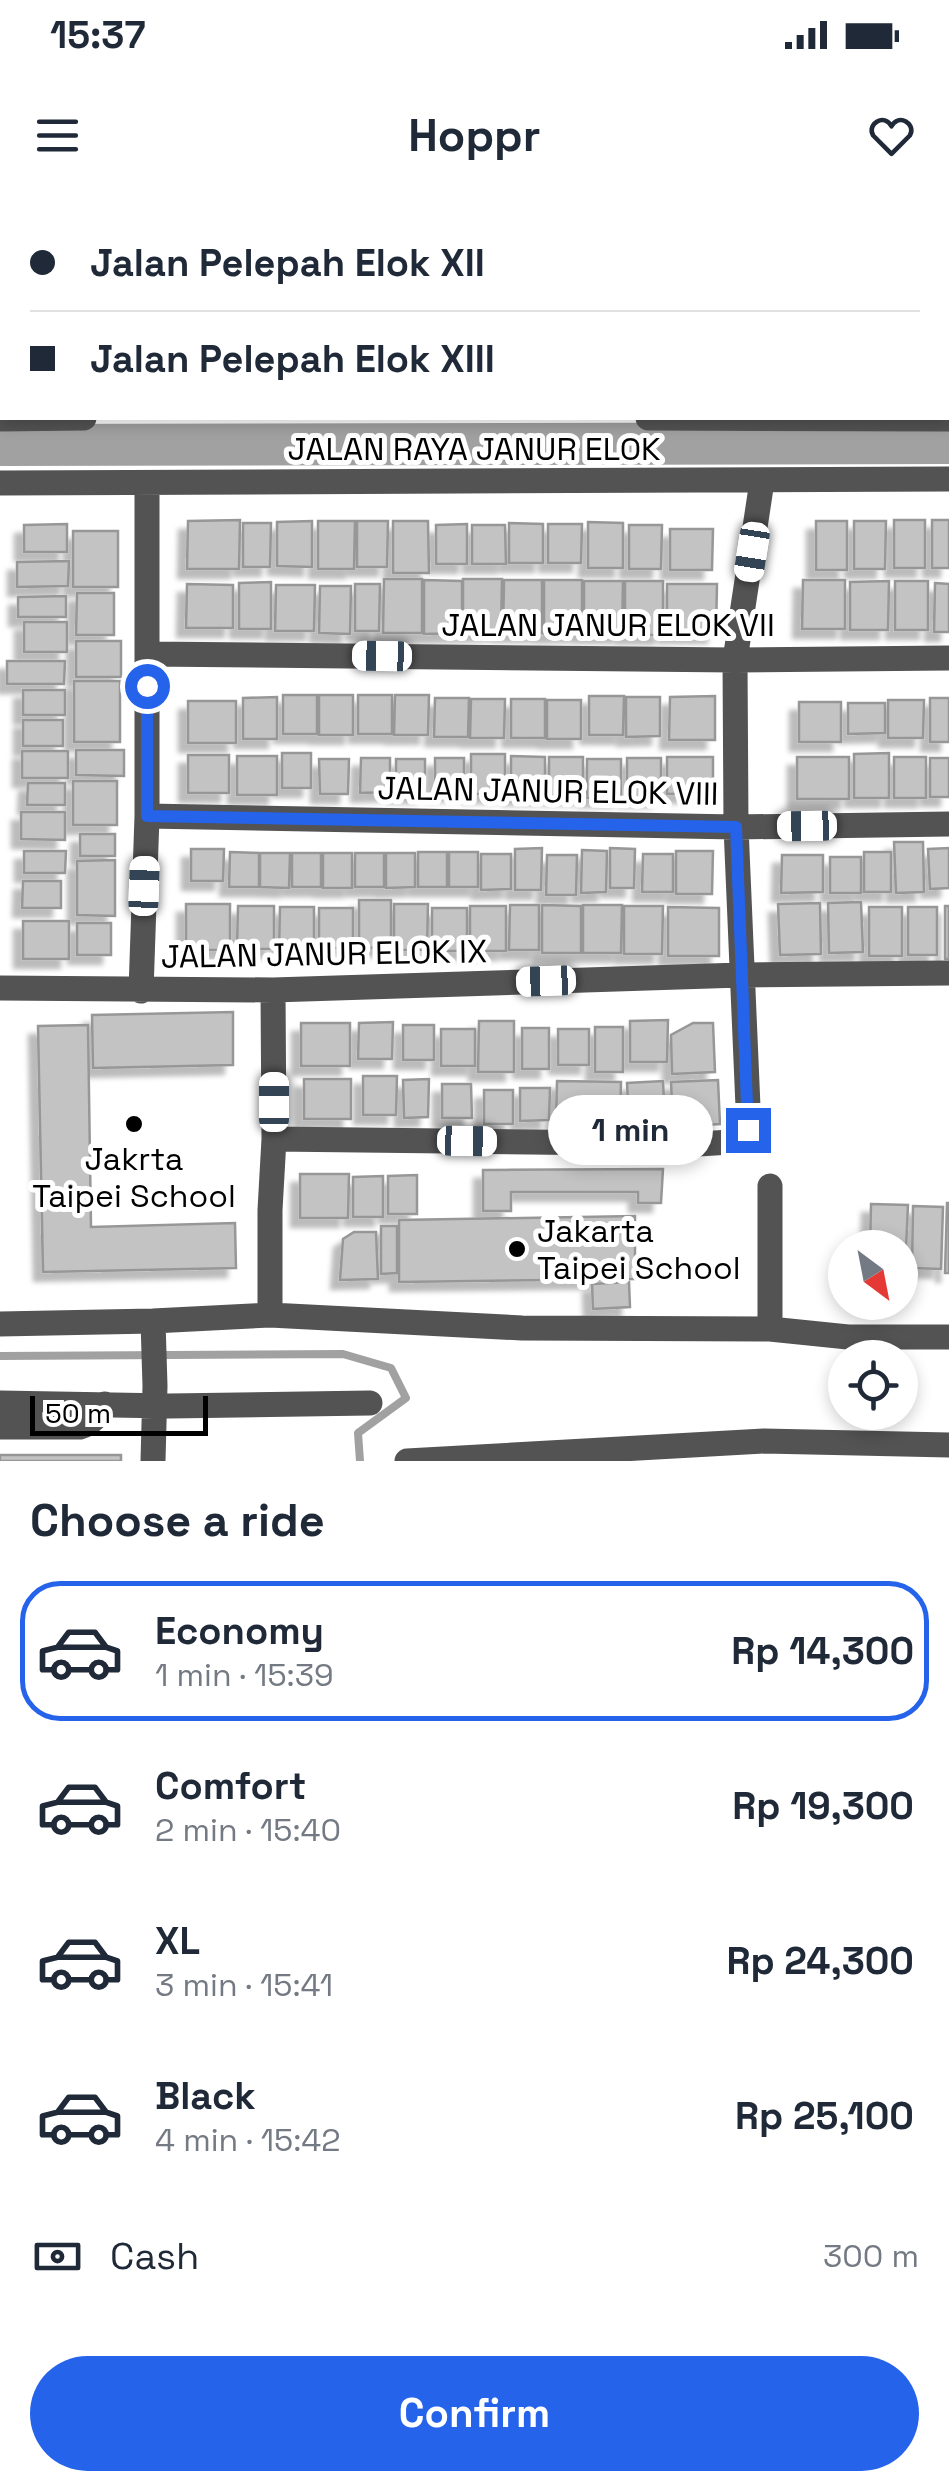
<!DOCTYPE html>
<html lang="en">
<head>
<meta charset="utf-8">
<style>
	:root { --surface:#fff; --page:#f6f6f7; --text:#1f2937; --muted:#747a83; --line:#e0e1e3; --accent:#2563eb }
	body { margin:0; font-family:"Space Grotesk",sans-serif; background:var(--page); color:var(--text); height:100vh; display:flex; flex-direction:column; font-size:38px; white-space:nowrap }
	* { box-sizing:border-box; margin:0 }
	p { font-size:32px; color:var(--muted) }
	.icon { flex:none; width:55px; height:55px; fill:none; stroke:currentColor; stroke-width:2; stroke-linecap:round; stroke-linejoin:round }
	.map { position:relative; height:1261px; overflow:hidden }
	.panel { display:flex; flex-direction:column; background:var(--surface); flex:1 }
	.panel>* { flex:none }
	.banner { position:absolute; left:0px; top:0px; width:950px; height:220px; box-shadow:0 5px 15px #0003; display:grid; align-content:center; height:220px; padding:0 30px; background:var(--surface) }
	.needle { width:65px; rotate:148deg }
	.controls { position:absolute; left:828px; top:1030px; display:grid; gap:20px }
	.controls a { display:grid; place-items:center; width:90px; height:90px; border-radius:50%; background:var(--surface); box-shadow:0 5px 15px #0003; font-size:50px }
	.scale { position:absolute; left:30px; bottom:25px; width:178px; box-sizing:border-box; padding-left:10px; border:5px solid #000; border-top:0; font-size:28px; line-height:35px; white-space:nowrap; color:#000; -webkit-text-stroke:8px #fff; paint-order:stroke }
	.end { position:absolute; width:45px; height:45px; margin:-22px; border:12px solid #2563eb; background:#fff; box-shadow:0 0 0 5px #fff }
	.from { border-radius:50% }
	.bubble { position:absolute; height:70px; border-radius:35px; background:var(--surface); box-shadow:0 5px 15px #0003; font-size:32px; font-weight:700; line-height:70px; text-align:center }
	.car { position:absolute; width:30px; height:60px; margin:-30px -15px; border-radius:12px; box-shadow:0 0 8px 2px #0007; background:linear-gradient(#fff 24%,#345 0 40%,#fff 0 76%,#345 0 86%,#fff 0) }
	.banner b { display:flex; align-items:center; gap:35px; height:95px; font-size:38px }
	.banner b+b { border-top:2px solid var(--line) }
	.banner i { width:25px; height:25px; background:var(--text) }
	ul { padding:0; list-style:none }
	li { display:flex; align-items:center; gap:30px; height:140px; margin:0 20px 15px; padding:0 10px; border:5px solid transparent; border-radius:40px }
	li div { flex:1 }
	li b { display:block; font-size:38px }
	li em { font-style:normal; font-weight:700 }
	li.on { border-color:var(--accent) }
	li>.icon { width:90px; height:90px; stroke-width:1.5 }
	h2 { padding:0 30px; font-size:45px; line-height:120px }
	.pay { display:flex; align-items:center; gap:25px; height:110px; padding:0 30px; font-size:38px }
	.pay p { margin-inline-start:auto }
	.action { display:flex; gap:20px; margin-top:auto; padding:20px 30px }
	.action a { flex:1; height:115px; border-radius:60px; background:var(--accent); color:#fff; font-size:40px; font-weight:700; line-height:115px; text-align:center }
	.status { display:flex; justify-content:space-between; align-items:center; height:70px; padding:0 50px; background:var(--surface); direction:ltr }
	.status svg { height:28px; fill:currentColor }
	header { display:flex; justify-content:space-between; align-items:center; height:130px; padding:0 30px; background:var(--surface); font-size:45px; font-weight:700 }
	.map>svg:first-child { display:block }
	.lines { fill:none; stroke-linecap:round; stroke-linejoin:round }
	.stream { stroke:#a1a1a1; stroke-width:8 }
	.river { stroke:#a1a1a1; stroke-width:42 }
	.building { fill:#c3c3c3; stroke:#979797; stroke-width:2.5; filter:url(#shadow) }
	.minor { stroke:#535353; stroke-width:25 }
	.route { stroke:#2563eb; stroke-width:12 }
	.poi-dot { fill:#000; stroke:#fff; stroke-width:4 }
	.labels { text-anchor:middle; stroke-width:10; stroke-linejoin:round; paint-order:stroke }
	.street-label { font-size:32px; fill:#000; stroke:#fff }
	.poi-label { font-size:32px; fill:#000; stroke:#fff }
</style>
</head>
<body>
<div class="status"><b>15:37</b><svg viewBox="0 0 49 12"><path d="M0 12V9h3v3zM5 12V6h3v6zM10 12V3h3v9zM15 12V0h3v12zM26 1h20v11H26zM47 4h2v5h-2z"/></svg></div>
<header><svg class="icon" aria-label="menu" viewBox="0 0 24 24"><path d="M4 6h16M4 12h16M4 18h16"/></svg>Hoppr<svg class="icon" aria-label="heart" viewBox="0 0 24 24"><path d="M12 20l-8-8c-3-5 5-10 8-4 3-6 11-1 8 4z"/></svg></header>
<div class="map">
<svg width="949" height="1261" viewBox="0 0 949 1261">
	<defs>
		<filter id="shadow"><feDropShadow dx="-9" dy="9" stdDeviation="2.5" flood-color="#0004"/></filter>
	</defs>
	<rect width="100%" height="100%" fill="#fff"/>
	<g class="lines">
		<path class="stream" d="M0,1156L343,1154L391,1168L406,1198L358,1233L360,1261"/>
		<path class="river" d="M0,245L949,243"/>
	</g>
	<path class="building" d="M240,320L239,369H187L188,321Z
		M894,320H925V368H894Z
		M932,320H949V368H932Z
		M312,321V367L277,366V322Z
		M318,321H355L354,369H318Z
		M357,321H388L387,367H357Z
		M393,321H428L429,373H393Z
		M816,321H847V370H816Z
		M854,321H886L885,369H854Z
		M588,322L623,323V368H588Z
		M243,323H271L270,367H243Z
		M509,323L543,324V363H509Z
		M67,324V352H24V325Z
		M467,324V364H436V325Z
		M548,324H582L581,363H548Z
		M472,325H505L506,364H472Z
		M629,325H662L661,369H629Z
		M670,329H713L712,370H670Z
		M73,331H118V387H73Z
		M69,361L68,386L17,387V362Z
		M384,379H422V433H383Z
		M463,379H502L501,432L463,433Z
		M424,380L462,381V433L424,434Z
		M504,380H542V433H503Z
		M544,380H582V433L544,434Z
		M803,380H845V429H802Z
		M584,381H623L622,434H584Z
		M625,381H663V435H625Z
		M889,381L888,430H850V382Z
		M895,381H928V430H895Z
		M271,382V429H239V383Z
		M935,383L949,384V432H934Z
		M187,384L233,385V428H186Z
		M355,384H380L379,431H355Z
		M667,384H717L716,434H667Z
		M276,385H315L314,431H275Z
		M320,386H351L350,434L319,433Z
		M77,393H114V435H76Z
		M66,396V417H18V397Z
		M24,422H67V452H24Z
		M76,441H121V477H76Z
		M7,461H65L64,484H7Z
		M74,481H120V542H74Z
		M23,490H65V515H23Z
		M283,495H317V534H283Z
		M319,495H353V535H319Z
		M358,495H392V534H358Z
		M395,495H429L428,535H394Z
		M589,496H624L623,535H589Z
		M715,496V540H669L670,497Z
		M277,497V539H243V498Z
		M626,497H660V536L626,537Z
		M435,498H469L468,537H434Z
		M930,498H949V542H930Z
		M471,499H505L504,538H470Z
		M511,499H545V538H511Z
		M547,500H581V539H547Z
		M888,500H924L923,538H888Z
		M188,501H236V543H188Z
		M799,502H841V542H799Z
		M848,503H885V533L848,534Z
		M23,520H63V546H23Z
		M76,550H124V576L76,575Z
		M22,551H68V578H22Z
		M282,553H311V588H282Z
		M889,553V598H854V554Z
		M471,554H505V594H471Z
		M188,555H229V593H188Z
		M237,556H277V595H237Z
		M511,556L545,557V596H511Z
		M549,557H583V596H549Z
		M667,557H713V593L667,594Z
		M797,557H849V599H797Z
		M894,557H926V598H894Z
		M361,558H390V592L360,593Z
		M435,558H464V592L435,593Z
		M627,558H661V598H627Z
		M930,558H949V597H930Z
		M319,559H349L348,594H320Z
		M396,559H425V594H396Z
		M587,559H621V598H587Z
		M73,581H117V625H73Z
		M28,583H65V605H27Z
		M21,612H65V640L21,639Z
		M80,634H115V656H80Z
		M894,642H923L924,692L896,693Z
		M542,648L541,690H515V649Z
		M610,648L635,649L634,688H610Z
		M949,648V688L930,689L928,649Z
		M191,649H224L223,681H191Z
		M582,650L607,651L606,692L581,693Z
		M24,651H66L65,673H24Z
		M676,651H713L712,694H676Z
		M230,652L259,653V687H229Z
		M418,652H447V687H418Z
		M449,652H478V687H449Z
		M864,652H891V692H864Z
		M260,653H290L289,688L260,687Z
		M292,653H321V687H292Z
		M323,653H352V688H323Z
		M355,653H384V687H355Z
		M386,653H415V687L386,688Z
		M481,654H511V689L481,690Z
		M643,654H673V692H642Z
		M547,655H577L576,695H546Z
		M782,655H823V692L781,693Z
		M830,657H861V693H830Z
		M115,660V716L77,715V661Z
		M23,681H61V708H22Z
		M359,700H391V747L359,748Z
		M861,702L863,752L829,753L828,703Z
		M820,703L821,754L780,755L778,704Z
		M186,704H230V750H186Z
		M394,704H428L427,750H394Z
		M510,705H539V750H509Z
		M542,705L581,706V753H542Z
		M583,705H622L621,753H583Z
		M238,706H274V749H237Z
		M470,706H506V751H470Z
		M624,706H663L662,754H624Z
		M945,706H949V759H945Z
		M280,707H314V751H279Z
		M668,707L719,708V756H668Z
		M869,707H902V756H869Z
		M908,707H937V755H908Z
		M319,708H353V748H319Z
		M432,708H467V751H432Z
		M23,721H69V759H23Z
		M77,723H111V755H77Z
		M233,812V865L93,868L92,815Z
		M668,820L667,862H630V821Z
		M479,821H514V872H478Z
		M393,822L392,859H358L359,823Z
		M301,823H350V866H301Z
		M693,823H713L715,872L672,874L671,835Z
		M88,825L91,1027L235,1023L236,1068L43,1072L38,826Z
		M403,825H434V860H403Z
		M595,827H623V872H595Z
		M522,828H549V869H522Z
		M441,829H475V866H441Z
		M558,829H589V865H558Z
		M363,876H397L396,915H363Z
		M304,879H351V919H304Z
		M429,879L428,917L404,918L403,880Z
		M718,880L720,924L673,927L671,882Z
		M557,881L621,882L620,924L556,922Z
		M663,881L665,920L629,921L627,883Z
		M442,884H471L472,918H442Z
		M520,888H550L549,920L520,921Z
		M484,890H513V924H484Z
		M663,969L661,1003H638V992H511V1011H483V970Z
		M300,974H349L348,1018H300Z
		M417,975V1014H388V976Z
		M383,976V1017H353V977Z
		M947,1003H949V1073H945Z
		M871,1004L908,1005L905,1070H900V1048H870Z
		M913,1006L943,1007L941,1069L912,1068Z
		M635,1016V1079L399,1082V1020Z
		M381,1026H397V1073L381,1074Z
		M354,1032H376L378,1079L340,1080L343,1039Z
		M629,1082L630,1107L593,1109L592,1084Z
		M0,1255H121V1261H0Z"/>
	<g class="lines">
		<path class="minor" d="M740,0V2
			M579,2V0
			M0,53H2
			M948,57H949
			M648,218L949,219
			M0,219L84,218
			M0,283L949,279
			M147,454L735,460L949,458
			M147,616L736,627L949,624
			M0,788L273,790L741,775L949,773
			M141,791L147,616V283
			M274,939L698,944L731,942L749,930L736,627L735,460L762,281
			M270,1115V1010L274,939L273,790
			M0,1124L153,1121L270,1115L522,1128L770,1129L848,1137H949
			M770,1129V986
			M0,1203L169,1206L370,1203
			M0,1227H80C93,1223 98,1215 105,1204
			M153,1261L155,1186L153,1121
			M407,1261L764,1241L949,1245"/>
	</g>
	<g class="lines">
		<path class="route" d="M147,486V616L736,627L748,930"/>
	</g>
	<g class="poi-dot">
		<circle cx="134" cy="924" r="10"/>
		<circle cx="517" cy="1049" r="10"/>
	</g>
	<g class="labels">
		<g class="street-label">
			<text x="474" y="260">JALAN RAYA JANUR ELOK</text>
			<text x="608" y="436">JALAN JANUR ELOK VII</text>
			<text transform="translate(548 591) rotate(1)" y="11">JALAN JANUR ELOK VIII</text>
			<text transform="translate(324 754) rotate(-1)" y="11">JALAN JANUR ELOK IX</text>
		</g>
		<g class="poi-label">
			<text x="134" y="970">Jakrta<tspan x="134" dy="37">Taipei School</tspan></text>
			<text x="537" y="1042" text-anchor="start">Jakarta<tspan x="537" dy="37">Taipei School</tspan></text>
		</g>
	</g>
</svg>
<div class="controls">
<a><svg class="needle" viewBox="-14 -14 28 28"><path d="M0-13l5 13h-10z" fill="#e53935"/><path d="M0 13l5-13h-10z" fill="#747a83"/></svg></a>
<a><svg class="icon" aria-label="locate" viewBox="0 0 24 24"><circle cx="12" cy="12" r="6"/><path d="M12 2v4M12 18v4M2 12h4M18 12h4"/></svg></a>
</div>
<div class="scale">50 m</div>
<i class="end from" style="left:147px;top:486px"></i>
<i class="end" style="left:748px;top:930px"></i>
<div class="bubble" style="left:548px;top:895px;width:165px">1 min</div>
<i class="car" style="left:752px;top:352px;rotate:189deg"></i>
<i class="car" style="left:382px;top:456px;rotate:271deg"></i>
<i class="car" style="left:807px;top:626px;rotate:269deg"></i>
<i class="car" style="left:144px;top:686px;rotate:2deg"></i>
<i class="car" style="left:546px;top:781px;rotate:268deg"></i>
<i class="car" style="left:274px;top:902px;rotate:0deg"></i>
<i class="car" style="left:467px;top:941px;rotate:91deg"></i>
<div class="banner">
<b><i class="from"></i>Jalan Pelepah Elok XII</b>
<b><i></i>Jalan Pelepah Elok XIII</b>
</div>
</div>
<section class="panel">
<h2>Choose a ride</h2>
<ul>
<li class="on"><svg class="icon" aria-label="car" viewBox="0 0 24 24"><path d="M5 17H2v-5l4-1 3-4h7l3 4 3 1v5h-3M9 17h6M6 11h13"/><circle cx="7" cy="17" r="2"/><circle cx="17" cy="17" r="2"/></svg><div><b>Economy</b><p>1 min · 15:39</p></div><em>Rp 14,300</em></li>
<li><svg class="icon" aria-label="car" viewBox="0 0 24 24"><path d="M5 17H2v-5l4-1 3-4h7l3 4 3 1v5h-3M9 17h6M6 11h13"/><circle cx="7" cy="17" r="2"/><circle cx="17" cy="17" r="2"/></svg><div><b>Comfort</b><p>2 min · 15:40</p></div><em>Rp 19,300</em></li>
<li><svg class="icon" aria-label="car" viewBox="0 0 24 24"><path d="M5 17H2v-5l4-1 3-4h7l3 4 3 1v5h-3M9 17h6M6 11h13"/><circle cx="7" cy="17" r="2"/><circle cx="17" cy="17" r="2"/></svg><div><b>XL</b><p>3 min · 15:41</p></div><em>Rp 24,300</em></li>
<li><svg class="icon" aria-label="car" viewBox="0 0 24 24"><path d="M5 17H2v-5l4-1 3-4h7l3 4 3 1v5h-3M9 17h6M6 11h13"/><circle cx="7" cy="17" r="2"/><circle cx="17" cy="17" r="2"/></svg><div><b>Black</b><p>4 min · 15:42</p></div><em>Rp 25,100</em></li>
</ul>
<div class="pay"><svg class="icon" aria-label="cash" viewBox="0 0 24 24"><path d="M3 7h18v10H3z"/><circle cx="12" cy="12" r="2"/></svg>Cash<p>300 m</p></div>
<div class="action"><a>Confirm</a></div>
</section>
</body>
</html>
